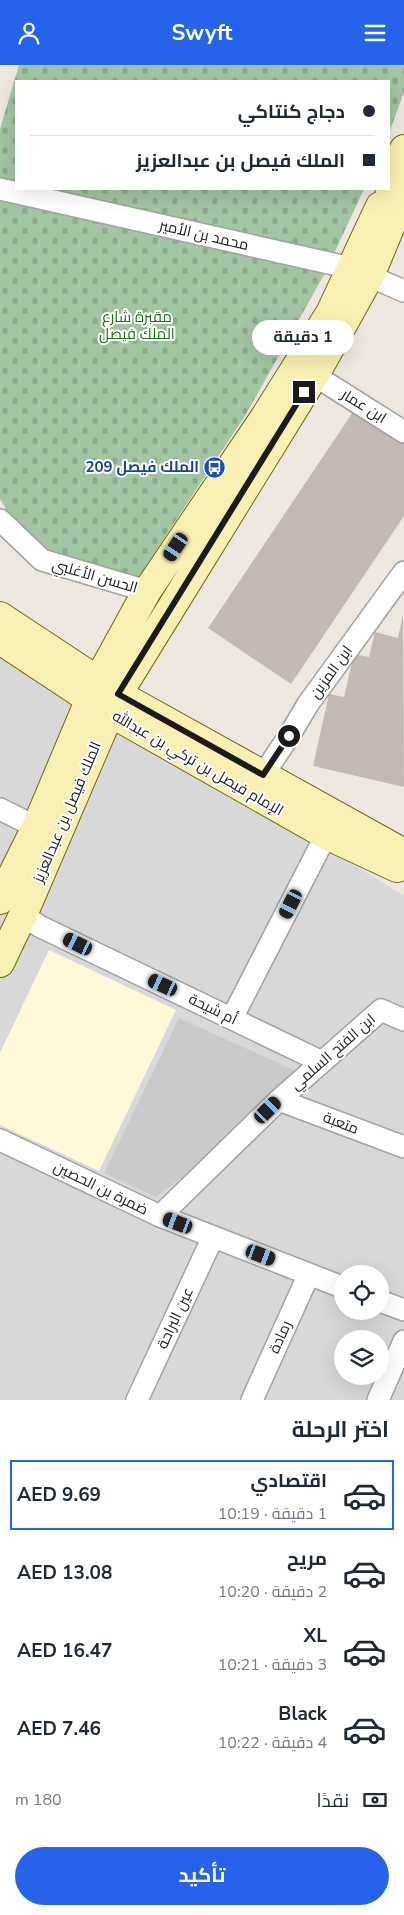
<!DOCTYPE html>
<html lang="ar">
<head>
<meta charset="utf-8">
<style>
	:root { --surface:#fff; --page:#f2f2f3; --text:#1f2937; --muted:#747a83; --line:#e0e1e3; --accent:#2563eb }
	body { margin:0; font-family:"Nunito Sans",Cairo,sans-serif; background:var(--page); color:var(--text); direction:rtl; height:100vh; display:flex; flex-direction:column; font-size:19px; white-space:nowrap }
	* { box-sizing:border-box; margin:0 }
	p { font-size:16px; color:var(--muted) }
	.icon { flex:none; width:28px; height:28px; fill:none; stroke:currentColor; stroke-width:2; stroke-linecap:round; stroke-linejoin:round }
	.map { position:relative; height:1335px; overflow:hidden; direction:ltr }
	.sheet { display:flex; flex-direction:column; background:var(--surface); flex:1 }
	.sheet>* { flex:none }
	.guide { position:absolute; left:15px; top:15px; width:375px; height:110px; border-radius:0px; box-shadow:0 5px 20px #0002; direction:rtl; display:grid; align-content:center; height:110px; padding:0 15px; background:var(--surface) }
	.controls { position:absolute; left:334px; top:1200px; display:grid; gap:10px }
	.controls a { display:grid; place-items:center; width:55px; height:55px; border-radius:50%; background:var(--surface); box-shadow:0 5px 20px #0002; font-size:25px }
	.end { position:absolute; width:22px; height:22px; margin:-11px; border:6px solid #1b1b1b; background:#fff; box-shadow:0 0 0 2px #fff }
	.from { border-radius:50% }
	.bubble { position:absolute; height:35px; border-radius:18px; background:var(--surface); box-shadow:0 5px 20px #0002; font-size:16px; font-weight:700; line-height:35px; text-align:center; direction:rtl }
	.car { position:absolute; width:15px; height:30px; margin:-15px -8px; border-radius:6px; box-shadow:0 0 4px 1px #0007; background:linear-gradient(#222 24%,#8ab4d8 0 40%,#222 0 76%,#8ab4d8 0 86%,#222 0) }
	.guide b { display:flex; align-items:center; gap:18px; height:48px; font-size:19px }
	.guide b+b { border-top:1px solid var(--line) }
	.guide i { width:12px; height:12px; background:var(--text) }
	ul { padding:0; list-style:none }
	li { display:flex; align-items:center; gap:15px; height:70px; margin:0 10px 8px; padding:0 5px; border:2px solid transparent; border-radius:0px }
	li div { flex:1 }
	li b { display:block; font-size:19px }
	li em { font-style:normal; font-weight:700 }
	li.active { border-color:var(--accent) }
	li>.icon { width:45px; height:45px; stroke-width:1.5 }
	h2 { padding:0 15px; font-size:22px; line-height:60px }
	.pay { display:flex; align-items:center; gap:12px; height:55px; padding:0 15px; font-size:19px }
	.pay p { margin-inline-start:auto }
	.cta { display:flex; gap:10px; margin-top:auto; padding:10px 15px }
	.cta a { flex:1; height:58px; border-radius:30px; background:var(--accent); color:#fff; font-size:20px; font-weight:700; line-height:58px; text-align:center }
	header { display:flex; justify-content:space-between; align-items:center; height:65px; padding:0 15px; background:var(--accent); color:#fff; font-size:22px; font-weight:700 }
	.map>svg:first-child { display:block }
	.residential { fill:#d9d8d8; fill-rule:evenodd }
	.education { fill:#fff8d8 }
	.religious { fill:#c9c9c9 }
	.cemetery { fill:url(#cemetery-stones) }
	.building { fill:#c4b8b4 }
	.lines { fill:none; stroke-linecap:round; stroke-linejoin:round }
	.street-casing { stroke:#a2a2a2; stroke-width:24 }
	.secondary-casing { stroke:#6e6906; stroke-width:30 }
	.street { stroke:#fff; stroke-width:21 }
	.secondary { stroke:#f8f0b3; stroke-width:28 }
	.route { stroke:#1b1b1b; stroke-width:6 }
	.labels { text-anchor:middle; stroke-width:4; stroke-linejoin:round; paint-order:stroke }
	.street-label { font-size:15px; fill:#1b1b1b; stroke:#fff }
	.park-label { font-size:15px; fill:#15760c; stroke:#fff }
	.transit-label { font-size:15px; font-weight:bold; fill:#164399; stroke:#fff; text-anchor:end }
</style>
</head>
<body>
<header><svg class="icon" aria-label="menu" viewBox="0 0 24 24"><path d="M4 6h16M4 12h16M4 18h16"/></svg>Swyft<svg class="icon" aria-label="person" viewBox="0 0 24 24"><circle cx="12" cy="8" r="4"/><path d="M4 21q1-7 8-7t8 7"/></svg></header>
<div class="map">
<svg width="404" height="1335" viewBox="0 0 404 1335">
	<defs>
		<pattern id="cemetery-stones" width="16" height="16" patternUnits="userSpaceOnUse" patternTransform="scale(1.25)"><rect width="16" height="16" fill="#a2c5a2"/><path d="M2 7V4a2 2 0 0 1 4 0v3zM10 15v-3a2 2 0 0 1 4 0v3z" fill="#8ba98b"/></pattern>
	</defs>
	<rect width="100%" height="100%" fill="#ede7e0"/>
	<path class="residential" d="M0,579L404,831V1335H0ZM342,1209H380V1246H342ZM342,1274H380V1311H342Z"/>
	<path class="education" d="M49,885L176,945L99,1106L0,1060V988Z"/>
	<path class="religious" d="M179,953L300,1008L232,1075L156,1132L104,1108Z"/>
	<path class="cemetery" d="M19,0H404V27L389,68V16H16V124H364L325,208L245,351L131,523L32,488L0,434V64Z"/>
	<path class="building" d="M357,341L404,373V451L291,619L208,563Z
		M403,549L404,722L313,701L329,629L344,632L354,589L369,592L375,567L398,573Z"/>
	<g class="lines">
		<defs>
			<path id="street" d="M0,124L351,203L404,226
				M303,303L404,367
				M0,455L42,495L147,526
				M263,710L289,671L308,639L404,507
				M0,744L36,762
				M23,850L39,861L322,997
				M232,953L326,770
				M279,1035L404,1082
				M0,1075L160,1151L342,1222
				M160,1151L279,1035L381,945L404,955
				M380,1236L404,1245
				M137,1335L213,1172
				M252,1335L309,1209
				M378,1335L404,1276"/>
			<path id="secondary" d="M389,122L404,84
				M0,551L118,629L404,788
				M0,575L109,647L326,770L397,803
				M0,835L36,762L97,617L147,526L264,353L330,248L380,141
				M0,898L23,850L118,629L315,310L370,211L404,129"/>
		</defs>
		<use href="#street" class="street-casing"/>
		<use href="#secondary" class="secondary-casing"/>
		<use href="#street" class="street"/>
		<use href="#secondary" class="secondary"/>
	</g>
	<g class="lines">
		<path class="route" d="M289,671L263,710L118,629L304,327"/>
	</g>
	<defs>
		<symbol id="bus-disc" viewBox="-11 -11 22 22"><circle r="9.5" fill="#1a4fb4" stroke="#fff"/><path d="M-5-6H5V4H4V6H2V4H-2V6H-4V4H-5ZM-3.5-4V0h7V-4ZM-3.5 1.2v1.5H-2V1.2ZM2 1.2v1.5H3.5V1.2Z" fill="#fff"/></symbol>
	</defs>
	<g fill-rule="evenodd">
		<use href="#bus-disc" x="202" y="390" width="25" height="25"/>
	</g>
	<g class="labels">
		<g class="street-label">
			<text transform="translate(204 170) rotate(13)" y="5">محمد بن الأمير</text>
			<text transform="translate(364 341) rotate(32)" y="5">ابن عمار</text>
			<text transform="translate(95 511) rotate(16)" y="5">الحسن الأغلبي</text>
			<text transform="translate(331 607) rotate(-54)" y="5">ابن المزين</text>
			<text transform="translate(198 698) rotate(30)" y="5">الإمام فيصل بن تركي بن عبدالله</text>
			<text transform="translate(67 747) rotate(-67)" y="5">الملك فيصل بن عبدالعزيز</text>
			<text transform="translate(213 944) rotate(26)" y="5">أم شيحة</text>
			<text transform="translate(333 987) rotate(-41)" y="5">ابن الفتح السلمي</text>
			<text transform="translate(341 1058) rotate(21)" y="5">متعبة</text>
			<text transform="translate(101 1123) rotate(26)" y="5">ضمرة بن الحصين</text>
			<text transform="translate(175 1253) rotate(-65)" y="5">عين البراحة</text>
			<text transform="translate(280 1272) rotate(-66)" y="5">رمادة</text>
		</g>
		<g class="park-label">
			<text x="137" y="257">مقبرة شارع<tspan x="137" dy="17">الملك فيصل</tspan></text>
		</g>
		<g class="transit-label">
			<text x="199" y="407">الملك فيصل 209</text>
		</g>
	</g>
</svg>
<div class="controls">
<a><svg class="icon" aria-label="locate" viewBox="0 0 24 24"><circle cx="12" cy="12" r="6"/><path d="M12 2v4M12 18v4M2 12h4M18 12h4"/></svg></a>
<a><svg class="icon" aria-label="layers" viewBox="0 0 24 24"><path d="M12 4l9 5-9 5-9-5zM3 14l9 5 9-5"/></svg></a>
</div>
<i class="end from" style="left:289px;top:671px"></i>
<i class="end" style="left:304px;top:327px"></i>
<div class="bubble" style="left:252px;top:255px;width:102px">1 دقيقة</div>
<i class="car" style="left:176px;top:482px;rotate:214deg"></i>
<i class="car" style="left:291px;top:839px;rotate:207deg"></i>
<i class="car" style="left:78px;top:879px;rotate:296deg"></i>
<i class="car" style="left:163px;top:920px;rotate:295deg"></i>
<i class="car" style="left:268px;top:1045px;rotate:45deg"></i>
<i class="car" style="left:178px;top:1158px;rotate:291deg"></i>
<i class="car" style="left:261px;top:1190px;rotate:111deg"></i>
<div class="guide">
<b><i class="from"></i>دجاج كنتاكي</b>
<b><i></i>الملك فيصل بن عبدالعزيز</b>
</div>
</div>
<section class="sheet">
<h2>اختر الرحلة</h2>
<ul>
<li class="active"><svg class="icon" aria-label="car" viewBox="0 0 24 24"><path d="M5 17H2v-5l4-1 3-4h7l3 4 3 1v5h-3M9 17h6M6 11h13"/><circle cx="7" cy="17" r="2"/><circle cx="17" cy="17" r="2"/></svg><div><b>اقتصادي</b><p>1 دقيقة · 10:19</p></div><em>AED 9.69</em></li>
<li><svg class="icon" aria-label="car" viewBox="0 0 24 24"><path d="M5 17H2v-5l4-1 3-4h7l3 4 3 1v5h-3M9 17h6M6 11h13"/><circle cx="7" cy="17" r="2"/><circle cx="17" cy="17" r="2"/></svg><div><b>مريح</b><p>2 دقيقة · 10:20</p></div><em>AED 13.08</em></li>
<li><svg class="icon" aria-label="car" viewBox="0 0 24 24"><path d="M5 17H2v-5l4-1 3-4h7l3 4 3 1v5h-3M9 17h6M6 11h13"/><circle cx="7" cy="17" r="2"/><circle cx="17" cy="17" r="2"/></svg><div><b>XL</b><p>3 دقيقة · 10:21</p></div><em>AED 16.47</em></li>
<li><svg class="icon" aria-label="car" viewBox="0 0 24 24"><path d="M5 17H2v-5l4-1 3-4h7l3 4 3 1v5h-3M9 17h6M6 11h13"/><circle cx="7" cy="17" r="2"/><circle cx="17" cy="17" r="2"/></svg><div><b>Black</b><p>4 دقيقة · 10:22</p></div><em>AED 7.46</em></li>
</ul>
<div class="pay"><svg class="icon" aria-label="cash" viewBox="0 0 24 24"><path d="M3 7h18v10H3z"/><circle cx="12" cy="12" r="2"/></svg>نقدًا<p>180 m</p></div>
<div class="cta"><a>تأكيد</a></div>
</section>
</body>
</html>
